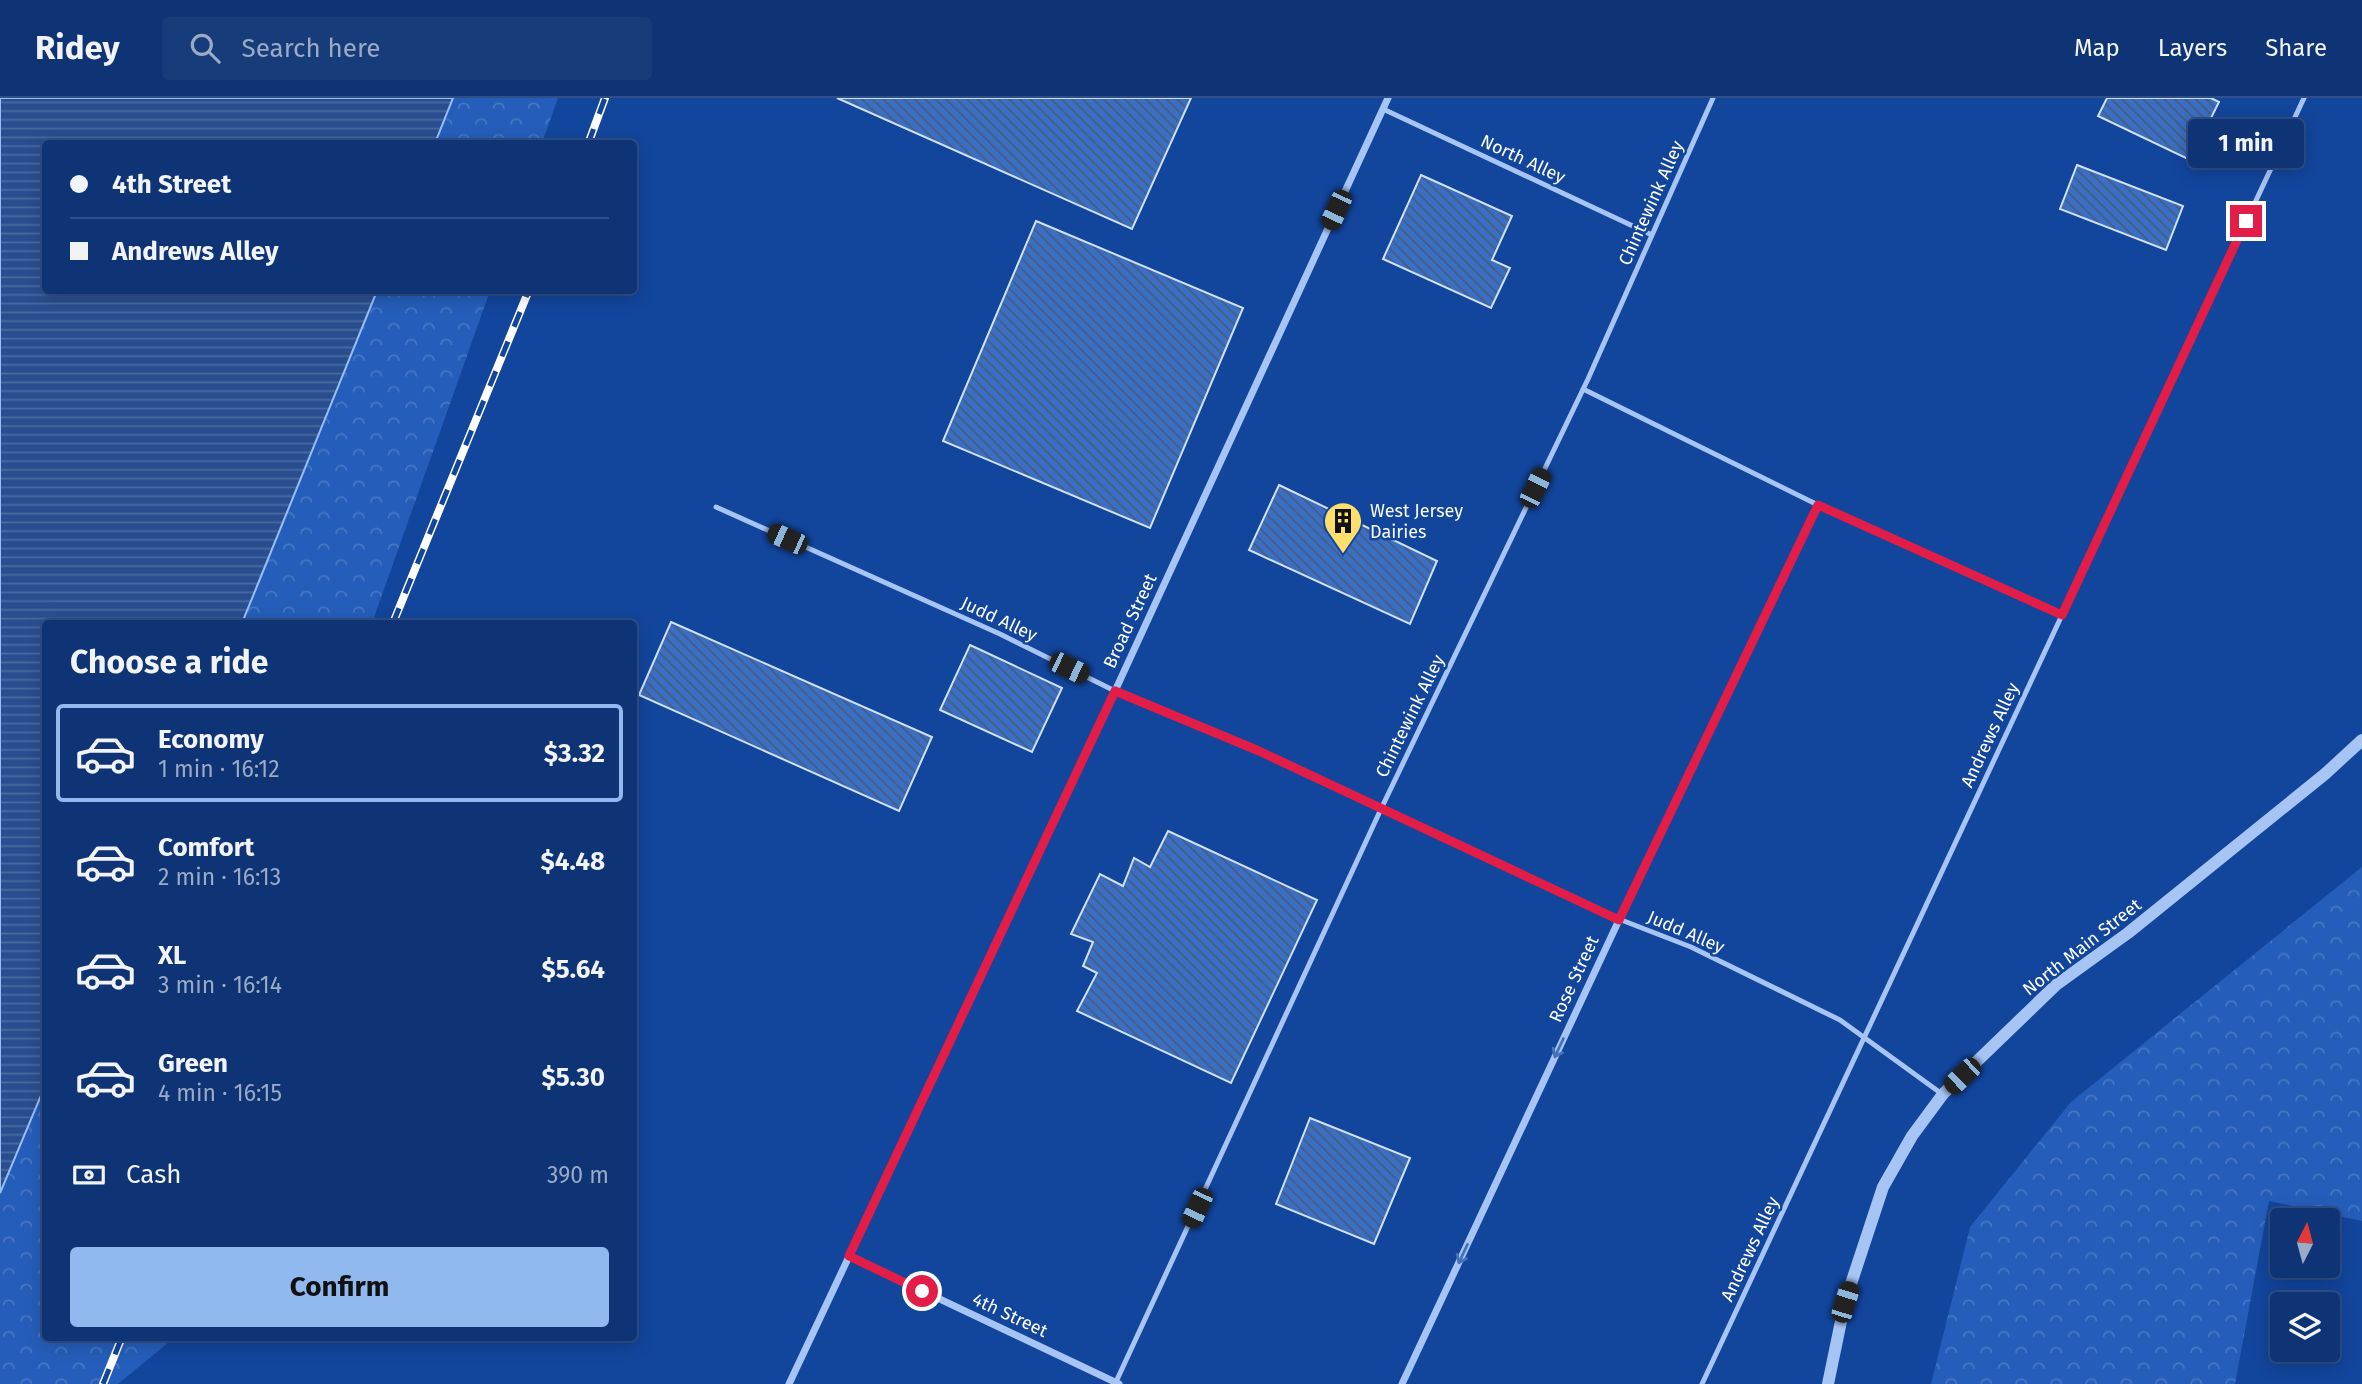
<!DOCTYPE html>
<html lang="en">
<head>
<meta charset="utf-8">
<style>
	:root { --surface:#0e3475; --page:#173c7a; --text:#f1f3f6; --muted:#9baac5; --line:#2e4f87; --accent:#90b9f0 }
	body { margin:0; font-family:"Fira Sans",sans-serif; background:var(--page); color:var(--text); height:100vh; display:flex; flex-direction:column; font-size:26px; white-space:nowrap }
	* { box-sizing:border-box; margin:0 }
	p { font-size:23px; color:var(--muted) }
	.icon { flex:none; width:38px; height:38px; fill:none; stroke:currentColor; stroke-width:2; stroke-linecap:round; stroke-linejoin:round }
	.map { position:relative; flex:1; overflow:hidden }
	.details { position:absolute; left:42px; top:522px; width:595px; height:721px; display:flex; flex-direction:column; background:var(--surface); border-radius:7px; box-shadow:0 4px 18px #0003,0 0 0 2px var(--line) }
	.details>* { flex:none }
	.guide { position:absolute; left:42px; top:42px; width:595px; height:154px; border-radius:7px; box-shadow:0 4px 18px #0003,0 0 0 2px var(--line); display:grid; align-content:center; height:154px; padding:0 28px; background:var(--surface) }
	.needle { width:46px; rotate:6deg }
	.buttons { position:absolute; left:2270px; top:1110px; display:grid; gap:14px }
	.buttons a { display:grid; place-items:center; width:70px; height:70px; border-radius:7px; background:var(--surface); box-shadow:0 4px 18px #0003,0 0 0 2px var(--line); font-size:35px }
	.end { position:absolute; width:32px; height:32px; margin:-16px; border:9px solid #e11d48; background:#fff; box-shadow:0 0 0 4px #fff }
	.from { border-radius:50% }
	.bubble { position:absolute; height:49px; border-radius:7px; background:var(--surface); box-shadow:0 4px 18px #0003,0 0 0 2px var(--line); font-size:23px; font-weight:700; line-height:49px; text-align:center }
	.car { position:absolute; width:21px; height:42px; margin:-21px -10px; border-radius:9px; box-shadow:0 0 5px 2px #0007; background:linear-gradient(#222 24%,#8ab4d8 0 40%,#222 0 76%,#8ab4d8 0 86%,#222 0) }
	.guide b { display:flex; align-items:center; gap:24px; height:66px; font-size:26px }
	.guide b+b { border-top:2px solid var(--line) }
	.guide i { width:18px; height:18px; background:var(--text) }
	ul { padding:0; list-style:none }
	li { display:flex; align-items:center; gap:21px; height:98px; margin:0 14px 10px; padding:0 14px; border:4px solid transparent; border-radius:7px }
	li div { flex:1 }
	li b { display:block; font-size:26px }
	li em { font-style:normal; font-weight:700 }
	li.current { border-color:var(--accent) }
	li>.icon { width:63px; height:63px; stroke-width:1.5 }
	h2 { padding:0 28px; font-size:32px; line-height:84px }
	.pay { display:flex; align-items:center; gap:18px; height:77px; padding:0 28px; font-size:26px }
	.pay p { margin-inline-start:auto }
	.action { display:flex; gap:14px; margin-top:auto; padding:14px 28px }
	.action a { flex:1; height:80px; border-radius:7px; background:var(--accent); color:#111; font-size:28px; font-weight:700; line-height:80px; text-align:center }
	header { display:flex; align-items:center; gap:42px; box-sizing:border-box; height:98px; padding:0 35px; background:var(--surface); border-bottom:2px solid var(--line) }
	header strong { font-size:33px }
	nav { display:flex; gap:38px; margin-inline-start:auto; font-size:24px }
	.search { width:490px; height:63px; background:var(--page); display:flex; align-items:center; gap:18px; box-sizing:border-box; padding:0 24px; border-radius:7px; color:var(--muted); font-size:26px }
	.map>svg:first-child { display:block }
	.forest { fill:url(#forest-crowns) }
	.water { fill:url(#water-rules); stroke:#99bef7; stroke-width:2 }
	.building { fill:url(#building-back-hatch); stroke:#d0e1fe; stroke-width:2 }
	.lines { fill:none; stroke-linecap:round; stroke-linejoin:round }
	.service { stroke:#a7c5f4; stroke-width:5 }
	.minor { stroke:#a7c5f4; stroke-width:7 }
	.tertiary { stroke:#a7c5f4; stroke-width:12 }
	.rail-casing { stroke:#fff; stroke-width:8 }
	.rail { stroke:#12459c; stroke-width:5; stroke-dasharray:16; stroke-linecap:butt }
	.oneway { stroke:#4672bb }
	.route { stroke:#e11d48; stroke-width:9 }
	.labels { text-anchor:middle; stroke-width:5; stroke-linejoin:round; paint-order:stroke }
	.street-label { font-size:18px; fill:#fff; stroke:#12459c }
	.poi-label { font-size:18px; fill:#fff; stroke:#12459c; text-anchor:start }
</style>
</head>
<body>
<header>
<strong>Ridey</strong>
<div class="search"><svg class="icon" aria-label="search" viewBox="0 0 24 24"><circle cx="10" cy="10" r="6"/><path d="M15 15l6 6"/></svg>Search here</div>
<nav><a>Map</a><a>Layers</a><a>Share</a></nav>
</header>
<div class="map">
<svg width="2362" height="1286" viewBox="0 0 2362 1286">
	<defs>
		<pattern id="forest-crowns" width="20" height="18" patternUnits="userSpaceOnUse" patternTransform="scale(1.75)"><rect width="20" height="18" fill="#255eba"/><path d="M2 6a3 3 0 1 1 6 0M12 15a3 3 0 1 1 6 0" fill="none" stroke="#4676c4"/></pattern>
		<pattern id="water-rules" width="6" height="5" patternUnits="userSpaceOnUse" patternTransform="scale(1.75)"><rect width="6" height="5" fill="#294e8f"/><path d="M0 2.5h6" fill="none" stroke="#4969a0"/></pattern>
		<pattern id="building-back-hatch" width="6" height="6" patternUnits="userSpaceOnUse" patternTransform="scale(1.75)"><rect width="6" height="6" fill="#3b6fc3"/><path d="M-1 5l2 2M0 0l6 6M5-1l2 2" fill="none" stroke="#445c82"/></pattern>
	</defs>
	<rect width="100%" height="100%" fill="#12459c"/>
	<path class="forest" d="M453,0H558L542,45L435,46Z
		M377,193H490L372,525H242Z
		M2362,769V1123L2269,1103L2235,1286H1931L1970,1129L2071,1004Z
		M45,985L46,1239H175L118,1286H0V1092Z"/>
	<path class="water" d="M0,0H453L435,45L46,46V192L377,193L242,525H46L45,988L0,1095Z"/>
	<path class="building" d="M837,0H1191L1132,131Z
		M2107,0H2211L2219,4L2190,62L2098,18Z
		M2077,67L2183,108L2166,152L2060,111Z
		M1421,77L1512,118L1492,162L1510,170L1491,210L1383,161Z
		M1036,123L1243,210L1150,430L943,343Z
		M1279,387L1437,463L1410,526L1249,452Z
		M671,524L932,639L899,713L639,597Z
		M970,547L1062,590L1032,654L940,612Z
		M1168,733L1317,802L1231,985L1077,913L1097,875L1083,868L1093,844L1071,836L1100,776L1123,788L1134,760L1150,769Z
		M1310,1020L1410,1060L1374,1146L1276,1106Z"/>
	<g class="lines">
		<path class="service" d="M1383,11L1652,137
			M1583,291L1818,407L1619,822
			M1818,407L2062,517
			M716,409L1000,536L1115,593L1259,653L1593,811L1691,849L1840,922L1942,996
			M1115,1286L1381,711L1588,281L1713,0
			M1702,1286L2304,0"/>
		<path class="minor" d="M849,1158L1119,1286
			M789,1286L1115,593L1388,0
			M1402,1286L1619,822"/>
		<path class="tertiary" d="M1828,1286L1845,1204L1883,1089L1912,1038L1943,996L2056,887L2128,835L2325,676L2362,642"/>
		<defs>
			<path id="rail" d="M588,46L605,0
				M393,525L529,192
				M103,1286L122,1239"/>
		</defs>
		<use href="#rail" class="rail-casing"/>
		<use href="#rail" class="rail"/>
	</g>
	<defs><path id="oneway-shaft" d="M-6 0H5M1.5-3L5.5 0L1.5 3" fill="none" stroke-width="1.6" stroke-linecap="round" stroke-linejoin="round" transform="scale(1.75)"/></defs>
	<g class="oneway">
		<use href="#oneway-shaft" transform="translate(1559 950) rotate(115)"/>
		<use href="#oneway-shaft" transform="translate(1463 1156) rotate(115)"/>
	</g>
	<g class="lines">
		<path class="route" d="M922,1193L849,1158L1115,593L1259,653L1619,822L1818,407L2062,517L2246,123"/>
	</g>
	<defs>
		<symbol id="building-pin" viewBox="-11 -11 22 30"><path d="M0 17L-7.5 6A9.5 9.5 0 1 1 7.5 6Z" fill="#ffde6a" stroke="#12459c"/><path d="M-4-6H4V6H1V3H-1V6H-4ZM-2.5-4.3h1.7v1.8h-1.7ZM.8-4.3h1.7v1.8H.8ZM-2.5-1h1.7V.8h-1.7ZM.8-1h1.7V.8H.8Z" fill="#111"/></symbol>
	</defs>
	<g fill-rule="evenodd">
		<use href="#building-pin" x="1321" y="401" width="44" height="60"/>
	</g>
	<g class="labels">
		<g class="street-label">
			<text transform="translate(1523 61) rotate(25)" y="6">North Alley</text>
			<text transform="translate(1651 105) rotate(-66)" y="6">Chintewink Alley</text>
			<text transform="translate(999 521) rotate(25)" y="6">Judd Alley</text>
			<text transform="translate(1130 523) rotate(-65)" y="6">Broad Street</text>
			<text transform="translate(1410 618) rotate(-64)" y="6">Chintewink Alley</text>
			<text transform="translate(1990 637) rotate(-65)" y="6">Andrews Alley</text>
			<text transform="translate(1686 834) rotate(23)" y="6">Judd Alley</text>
			<text transform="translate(2082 849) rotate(-38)" y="6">North Main Street</text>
			<text transform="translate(1574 881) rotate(-65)" y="6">Rose Street</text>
			<text transform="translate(1750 1151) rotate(-65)" y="6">Andrews Alley</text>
			<text transform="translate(1010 1217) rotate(25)" y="6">4th Street</text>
		</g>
		<g class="poi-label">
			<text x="1370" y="419">West Jersey<tspan x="1370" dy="21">Dairies</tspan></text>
		</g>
	</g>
</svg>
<div class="buttons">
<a><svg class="needle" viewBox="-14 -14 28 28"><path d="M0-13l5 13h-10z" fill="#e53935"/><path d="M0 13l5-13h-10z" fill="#9baac5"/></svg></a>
<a><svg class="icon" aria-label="layers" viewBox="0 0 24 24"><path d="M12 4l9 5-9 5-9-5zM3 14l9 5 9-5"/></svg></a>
</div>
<i class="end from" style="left:922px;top:1193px"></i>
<i class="end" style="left:2246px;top:123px"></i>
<div class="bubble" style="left:2188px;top:21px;width:116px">1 min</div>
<i class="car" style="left:1336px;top:112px;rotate:205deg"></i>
<i class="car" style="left:1535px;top:390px;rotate:26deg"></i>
<i class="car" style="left:787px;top:441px;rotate:294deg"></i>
<i class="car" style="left:1069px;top:570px;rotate:116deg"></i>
<i class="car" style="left:1962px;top:978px;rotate:226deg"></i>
<i class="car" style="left:1197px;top:1110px;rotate:205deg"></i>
<i class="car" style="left:1845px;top:1204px;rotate:17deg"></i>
<div class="guide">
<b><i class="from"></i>4th Street</b>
<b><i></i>Andrews Alley</b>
</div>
<section class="details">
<h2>Choose a ride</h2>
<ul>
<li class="current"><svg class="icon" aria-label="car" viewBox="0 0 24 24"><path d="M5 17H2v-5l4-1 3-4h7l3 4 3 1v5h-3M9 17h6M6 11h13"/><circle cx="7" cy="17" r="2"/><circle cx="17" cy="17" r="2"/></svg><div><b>Economy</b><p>1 min · 16:12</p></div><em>$3.32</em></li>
<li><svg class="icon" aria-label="car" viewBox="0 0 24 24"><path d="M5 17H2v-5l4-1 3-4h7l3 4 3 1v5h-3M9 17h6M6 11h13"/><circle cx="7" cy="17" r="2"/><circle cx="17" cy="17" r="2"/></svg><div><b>Comfort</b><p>2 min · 16:13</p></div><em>$4.48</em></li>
<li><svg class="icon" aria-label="car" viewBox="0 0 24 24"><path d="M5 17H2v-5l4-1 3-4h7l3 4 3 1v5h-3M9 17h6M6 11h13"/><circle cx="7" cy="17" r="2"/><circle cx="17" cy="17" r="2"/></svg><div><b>XL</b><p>3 min · 16:14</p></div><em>$5.64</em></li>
<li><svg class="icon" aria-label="car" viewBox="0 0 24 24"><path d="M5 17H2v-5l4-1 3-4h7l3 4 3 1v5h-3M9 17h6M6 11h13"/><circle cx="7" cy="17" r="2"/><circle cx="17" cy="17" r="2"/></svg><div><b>Green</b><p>4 min · 16:15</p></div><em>$5.30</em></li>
</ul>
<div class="pay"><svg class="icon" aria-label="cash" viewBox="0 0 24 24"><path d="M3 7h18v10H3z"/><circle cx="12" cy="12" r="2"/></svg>Cash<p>390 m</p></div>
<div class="action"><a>Confirm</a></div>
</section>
</div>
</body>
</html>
